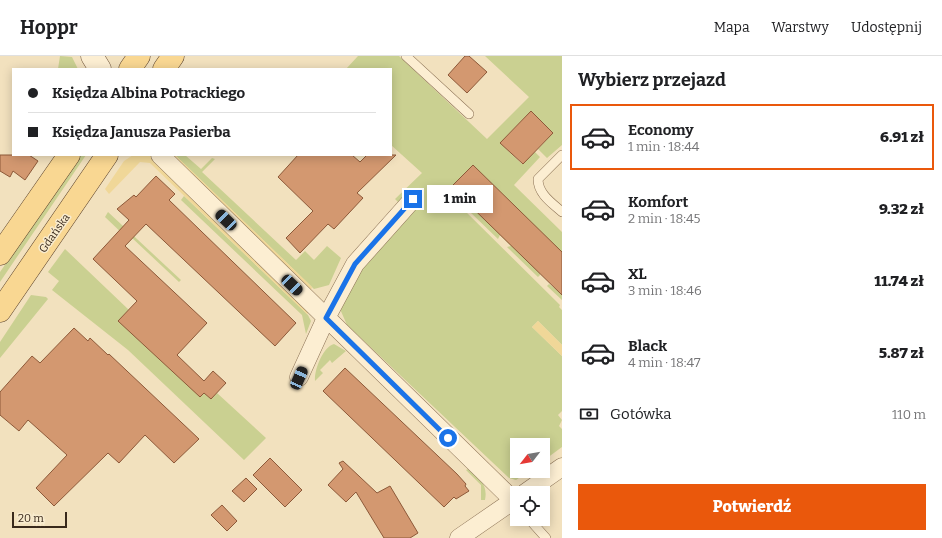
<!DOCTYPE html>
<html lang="pl">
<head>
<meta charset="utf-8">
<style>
	:root { --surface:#fff; --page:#f2f2f2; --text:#202124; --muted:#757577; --line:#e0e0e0; --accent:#ea580c }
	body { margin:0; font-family:Bitter,serif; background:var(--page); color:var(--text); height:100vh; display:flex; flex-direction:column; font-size:15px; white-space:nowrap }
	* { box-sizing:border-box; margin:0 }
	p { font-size:13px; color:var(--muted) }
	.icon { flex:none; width:22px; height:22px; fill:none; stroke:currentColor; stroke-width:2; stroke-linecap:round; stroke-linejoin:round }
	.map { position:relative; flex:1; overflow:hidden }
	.drawer { display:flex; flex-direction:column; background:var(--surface); width:380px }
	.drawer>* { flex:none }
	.top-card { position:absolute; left:12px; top:12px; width:380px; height:88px; border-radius:0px; box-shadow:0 2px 10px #0003; display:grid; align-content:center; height:88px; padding:0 16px; background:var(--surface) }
	.needle { width:26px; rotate:239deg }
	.tools { position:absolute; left:510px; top:382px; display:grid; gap:8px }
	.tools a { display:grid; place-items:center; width:40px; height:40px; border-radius:0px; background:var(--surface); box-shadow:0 2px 10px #0003; font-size:20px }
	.scale { position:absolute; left:12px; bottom:10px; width:55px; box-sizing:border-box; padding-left:4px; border:2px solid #39291b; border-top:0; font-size:11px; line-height:14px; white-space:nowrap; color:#39291b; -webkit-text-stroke:3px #f8ebce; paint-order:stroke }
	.end { position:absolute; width:18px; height:18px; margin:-9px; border:5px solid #1a73e8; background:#fff; box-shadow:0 0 0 2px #fff }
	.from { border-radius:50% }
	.bubble { position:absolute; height:28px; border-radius:0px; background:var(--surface); box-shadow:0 2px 10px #0003; font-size:13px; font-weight:800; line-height:28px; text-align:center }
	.car { position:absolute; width:12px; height:24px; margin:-12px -6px; border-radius:5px; box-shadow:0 0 3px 1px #0007; background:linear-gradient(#222 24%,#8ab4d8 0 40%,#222 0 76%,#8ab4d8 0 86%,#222 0) }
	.top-card b { display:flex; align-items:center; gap:14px; height:38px; font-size:15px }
	.top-card b+b { border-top:1px solid var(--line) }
	.top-card i { width:10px; height:10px; background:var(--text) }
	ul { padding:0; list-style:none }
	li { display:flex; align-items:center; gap:12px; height:66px; margin:0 8px 6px; padding:0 8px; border:2px solid transparent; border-radius:0px }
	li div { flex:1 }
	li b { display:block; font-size:15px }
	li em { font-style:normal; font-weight:800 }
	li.current { border-color:var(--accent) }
	li>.icon { width:36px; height:36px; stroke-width:1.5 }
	h2 { padding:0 16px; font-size:18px; line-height:48px }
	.pay { display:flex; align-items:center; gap:10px; height:44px; padding:0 16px; font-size:15px }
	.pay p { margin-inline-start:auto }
	.primary-button { display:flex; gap:8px; margin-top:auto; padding:8px 16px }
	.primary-button a { flex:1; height:46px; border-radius:0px; background:var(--accent); color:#fff; font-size:16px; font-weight:800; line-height:46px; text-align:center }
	header { display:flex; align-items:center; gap:24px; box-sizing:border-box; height:56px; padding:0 20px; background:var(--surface); border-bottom:1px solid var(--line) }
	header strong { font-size:19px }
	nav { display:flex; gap:22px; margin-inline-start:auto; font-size:14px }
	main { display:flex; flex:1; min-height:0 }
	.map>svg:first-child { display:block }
	.green { fill:#cad091 }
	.sand { fill:#f0d798 }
	.building { fill:#d39870; stroke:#8d5939 }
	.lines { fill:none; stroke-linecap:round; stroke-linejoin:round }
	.lane-casing { stroke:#8b7155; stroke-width:10 }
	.street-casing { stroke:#8b7155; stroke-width:19 }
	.secondary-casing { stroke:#6d5238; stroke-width:23 }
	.primary-casing { stroke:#583f2a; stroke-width:23 }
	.lane { stroke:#fceed2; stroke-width:9 }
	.street { stroke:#fceed2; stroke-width:18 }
	.secondary { stroke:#fceed2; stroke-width:22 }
	.primary { stroke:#f9d792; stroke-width:22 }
	.route { stroke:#1a73e8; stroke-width:5 }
	.labels { text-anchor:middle; stroke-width:3; stroke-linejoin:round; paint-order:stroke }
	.street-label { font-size:11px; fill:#39291b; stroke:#f8ebce }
</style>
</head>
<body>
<header>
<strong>Hoppr</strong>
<nav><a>Mapa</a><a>Warstwy</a><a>Udostępnij</a></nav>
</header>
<main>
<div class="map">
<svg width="562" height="482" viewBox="0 0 562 482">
	<rect width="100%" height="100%" fill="#f2e1be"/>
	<path class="green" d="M60,0L72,1L78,13H58Z
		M358,0H399L487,83L529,41L485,0H562V89L547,102L538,93L553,77L531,55L500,87L522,108L533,97L535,96L540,101L514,129L562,176V196L540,217V219L538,221L507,191L511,190L500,179L498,183L471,157L474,154L473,109L451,131L464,145L460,150L560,249L559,251L562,254V289L538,265L532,271L562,300V355L558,359L562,364L559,370L562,373V391L543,405V389H517V415H529L516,424L509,422L347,269L340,253L399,147L395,143L422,117L391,89V13H346Z
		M81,99H86L0,226V216Z
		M175,99H185L201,113L212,102L215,103L202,116L296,204L305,195L314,204L327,190L341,202L329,229L314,233Z
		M184,140L308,259L311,265L306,278L302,259L181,144Z
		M108,156L181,224L179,226L131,181L127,182L105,161Z
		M65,193L129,254L200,341L204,337L211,343L217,337L266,382L244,404L128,294L52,234L59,225L48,216Z
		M549,228L562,238V244L547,230Z
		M31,239L46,241L48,243L0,302V286Z
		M334,288L346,295L332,307L330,304L320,314L323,317L315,325C314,314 323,291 334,288Z
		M470,412C480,423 488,429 485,444H481V429L466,414Z"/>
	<path class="sand" d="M133,99H175L312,231L311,234L321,243L307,258L150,107L140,106L109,138L105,133L124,105Z
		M538,265L562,289V300L532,271Z"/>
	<path class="building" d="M465,0H469L487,16L467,37L448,19Z
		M531,55L553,77L523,108L500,87Z
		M0,99H29L38,105L25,124L13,115L10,121L0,115Z
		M298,99H352L360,106L367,99H396L357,137L363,142L334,173L328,168L300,197L286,182L313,155L278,121Z
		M473,109L562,196V239L451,131Z
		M156,120L175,138L169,144L296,267L275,290L146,168L125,190L207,267L177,299L204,325L213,315L226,327L211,343L204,337L200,341L118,265L137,245L93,203L129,164L117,153L134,139L136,141Z
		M74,272L88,285L90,282L108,299L109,298L199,383L174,407L145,379L119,407L108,397L54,450L36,432L67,399L28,364L19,375L0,359V336L32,300L40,307Z
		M345,312L457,418L466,428L465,430L469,435L456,443L454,441L444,451L323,335Z
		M270,402L302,434L285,451L253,419Z
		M343,405L377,437L390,430L418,477L410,482H384L356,436L346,446L328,429L343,413L339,407Z
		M246,422L257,433L244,446L232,435Z
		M222,449L237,465L227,475L211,459Z"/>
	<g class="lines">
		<defs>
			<path id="lane" d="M406,0L469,58
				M562,99L538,123C538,138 552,147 562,156
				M529,463L546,482"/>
			<path id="street" d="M160,99L514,445
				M299,321L326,262L355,208L413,143
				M525,437L562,411
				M459,482L517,442"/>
			<path id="secondary" d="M92,0L100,13"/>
			<path id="primary" d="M130,13L139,0
				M164,13L173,0
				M0,198L69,99
				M0,255L107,99"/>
		</defs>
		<use href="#lane" class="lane-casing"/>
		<use href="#street" class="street-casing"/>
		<use href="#secondary" class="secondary-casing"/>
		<use href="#primary" class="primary-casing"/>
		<use href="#lane" class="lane"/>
		<use href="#street" class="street"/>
		<use href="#secondary" class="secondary"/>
		<use href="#primary" class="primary"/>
	</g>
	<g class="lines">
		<path class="route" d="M413,143L355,208L326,262L448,382"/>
	</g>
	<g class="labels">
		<g class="street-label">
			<text transform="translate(54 177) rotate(-55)" y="4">Gdańska</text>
		</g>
	</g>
</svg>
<div class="tools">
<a><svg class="needle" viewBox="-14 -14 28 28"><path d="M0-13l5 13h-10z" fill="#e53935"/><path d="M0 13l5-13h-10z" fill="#757577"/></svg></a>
<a><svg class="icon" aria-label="locate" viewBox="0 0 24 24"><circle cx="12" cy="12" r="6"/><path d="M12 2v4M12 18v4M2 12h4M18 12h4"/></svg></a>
</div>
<div class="scale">20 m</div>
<i class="end from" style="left:448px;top:382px"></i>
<i class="end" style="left:413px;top:143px"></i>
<div class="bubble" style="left:427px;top:129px;width:66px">1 min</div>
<i class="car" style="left:226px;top:164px;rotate:314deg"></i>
<i class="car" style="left:292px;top:229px;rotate:134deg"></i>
<i class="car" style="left:299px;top:322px;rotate:24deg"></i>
<div class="top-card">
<b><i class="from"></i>Księdza Albina Potrackiego</b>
<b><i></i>Księdza Janusza Pasierba</b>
</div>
</div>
<section class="drawer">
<h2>Wybierz przejazd</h2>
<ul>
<li class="current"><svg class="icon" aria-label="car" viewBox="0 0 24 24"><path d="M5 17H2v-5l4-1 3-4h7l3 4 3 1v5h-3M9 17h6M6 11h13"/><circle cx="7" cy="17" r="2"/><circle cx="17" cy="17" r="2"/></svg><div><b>Economy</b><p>1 min · 18:44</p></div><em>6.91 zł</em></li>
<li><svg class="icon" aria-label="car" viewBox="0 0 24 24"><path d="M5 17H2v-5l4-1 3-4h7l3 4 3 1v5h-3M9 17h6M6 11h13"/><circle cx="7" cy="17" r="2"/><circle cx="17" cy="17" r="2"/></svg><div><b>Komfort</b><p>2 min · 18:45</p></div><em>9.32 zł</em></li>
<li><svg class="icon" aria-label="car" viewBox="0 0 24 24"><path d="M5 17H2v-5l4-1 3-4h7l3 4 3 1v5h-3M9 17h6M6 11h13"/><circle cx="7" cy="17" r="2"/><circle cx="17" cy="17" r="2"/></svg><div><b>XL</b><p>3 min · 18:46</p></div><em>11.74 zł</em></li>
<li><svg class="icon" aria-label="car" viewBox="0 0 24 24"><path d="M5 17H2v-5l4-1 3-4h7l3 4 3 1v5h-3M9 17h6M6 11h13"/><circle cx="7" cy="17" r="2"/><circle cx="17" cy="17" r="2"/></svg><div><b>Black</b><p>4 min · 18:47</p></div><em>5.87 zł</em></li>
</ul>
<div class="pay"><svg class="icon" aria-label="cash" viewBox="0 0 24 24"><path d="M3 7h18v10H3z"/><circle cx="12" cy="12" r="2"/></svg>Gotówka<p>110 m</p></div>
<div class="primary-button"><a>Potwierdź</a></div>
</section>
</main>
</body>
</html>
